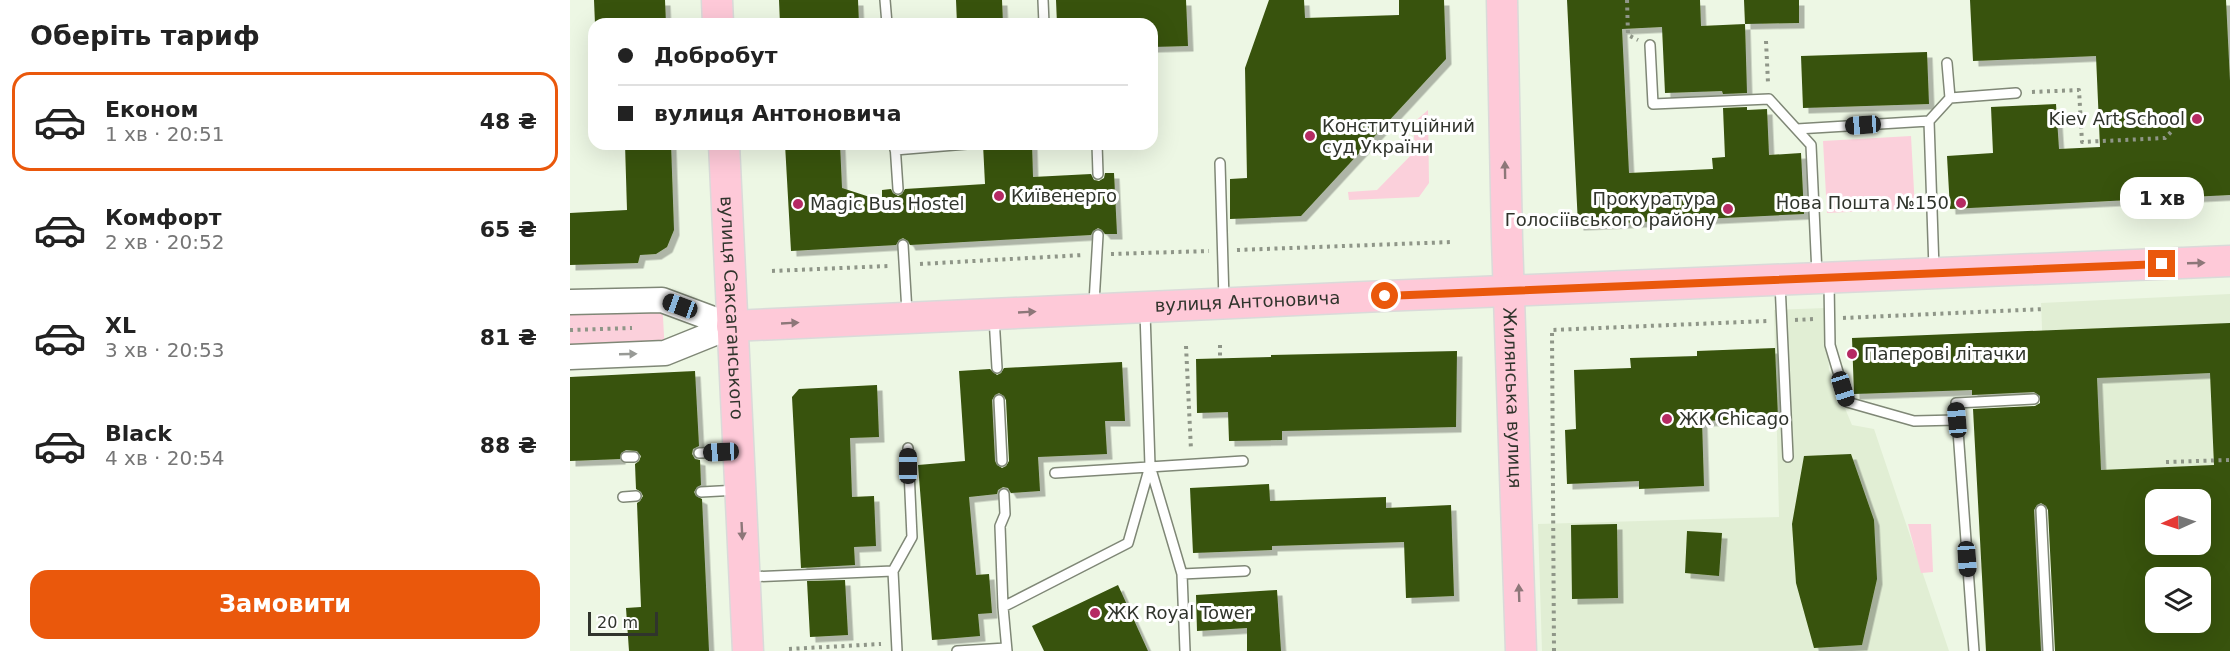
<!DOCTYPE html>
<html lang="uk">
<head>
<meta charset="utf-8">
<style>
	:root { --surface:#fff; --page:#f2f2f2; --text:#222; --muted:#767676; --line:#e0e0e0; --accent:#ea580c }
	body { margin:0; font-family:"DejaVu Sans",sans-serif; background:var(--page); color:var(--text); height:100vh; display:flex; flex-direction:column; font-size:22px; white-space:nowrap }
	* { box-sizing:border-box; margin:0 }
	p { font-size:20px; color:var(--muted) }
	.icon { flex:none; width:33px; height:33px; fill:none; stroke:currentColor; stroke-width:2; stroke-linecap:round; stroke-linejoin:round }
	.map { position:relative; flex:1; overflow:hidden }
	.side { display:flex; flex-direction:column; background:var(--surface); width:570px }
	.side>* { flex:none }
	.hud { position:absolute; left:18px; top:18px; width:570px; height:132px; border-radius:18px; box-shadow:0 6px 24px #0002; display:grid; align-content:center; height:132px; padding:0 30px; background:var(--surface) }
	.needle { width:39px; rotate:267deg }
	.fabs { position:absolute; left:1575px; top:489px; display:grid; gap:12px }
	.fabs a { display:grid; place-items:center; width:66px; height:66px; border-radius:12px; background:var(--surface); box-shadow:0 6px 24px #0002; font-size:30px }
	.scale { position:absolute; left:18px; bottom:15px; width:70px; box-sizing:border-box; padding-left:6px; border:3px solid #30342c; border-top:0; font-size:16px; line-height:21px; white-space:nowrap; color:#30342c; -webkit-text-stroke:4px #fff; paint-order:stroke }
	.end { position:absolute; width:27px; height:27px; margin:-14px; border:8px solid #ea580c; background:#fff; box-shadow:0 0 0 3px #fff }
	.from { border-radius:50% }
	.bubble { position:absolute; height:42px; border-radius:18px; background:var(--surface); box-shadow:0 6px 24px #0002; font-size:20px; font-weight:700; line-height:42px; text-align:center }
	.car { position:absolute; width:18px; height:36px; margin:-18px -9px; border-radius:8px; box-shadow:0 0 4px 2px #0007; background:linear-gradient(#222 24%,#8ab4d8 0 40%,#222 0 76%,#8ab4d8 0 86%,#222 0) }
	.hud b { display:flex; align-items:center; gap:21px; height:57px; font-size:22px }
	.hud b+b { border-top:2px solid var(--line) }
	.hud i { width:15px; height:15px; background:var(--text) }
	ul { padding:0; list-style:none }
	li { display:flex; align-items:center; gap:18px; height:99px; margin:0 12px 9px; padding:0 18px; border:3px solid transparent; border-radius:18px }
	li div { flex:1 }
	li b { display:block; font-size:22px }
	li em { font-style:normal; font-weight:700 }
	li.on { border-color:var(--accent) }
	li>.icon { width:54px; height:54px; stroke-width:1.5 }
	h2 { padding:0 30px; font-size:27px; line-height:72px }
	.action { display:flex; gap:12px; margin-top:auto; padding:12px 30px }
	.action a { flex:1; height:69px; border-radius:18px; background:var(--accent); color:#fff; font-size:24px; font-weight:700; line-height:69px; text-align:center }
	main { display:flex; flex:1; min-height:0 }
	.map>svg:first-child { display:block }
	.built { fill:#e1eed4; fill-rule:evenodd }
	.green { fill:#fbd0db }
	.building { fill:#37520b; fill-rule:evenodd; filter:url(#shadow) }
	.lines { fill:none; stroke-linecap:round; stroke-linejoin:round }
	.service-casing { stroke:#7f8776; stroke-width:12 }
	.tertiary-casing { stroke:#7f8776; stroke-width:27 }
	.primary-casing { stroke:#dadad9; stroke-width:33 }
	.path { stroke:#8f9688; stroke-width:4; stroke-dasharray:3 4.5; stroke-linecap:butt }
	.service { stroke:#fff; stroke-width:9 }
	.tertiary { stroke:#fff; stroke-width:24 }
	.primary { stroke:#fec9d8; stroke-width:30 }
	.oneway { fill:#8d7779 }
	.oneway2 { fill:#989a96 }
	.route { stroke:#ea580c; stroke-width:8 }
	.poi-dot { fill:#b52a63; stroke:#fff; stroke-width:2 }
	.labels { text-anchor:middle; stroke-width:6; stroke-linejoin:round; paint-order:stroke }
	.poi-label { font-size:18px; fill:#30342c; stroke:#fff; text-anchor:start }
	.street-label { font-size:18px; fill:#30342c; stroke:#fff }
</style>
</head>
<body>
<main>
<section class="side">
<h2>Оберіть тариф</h2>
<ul>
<li class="on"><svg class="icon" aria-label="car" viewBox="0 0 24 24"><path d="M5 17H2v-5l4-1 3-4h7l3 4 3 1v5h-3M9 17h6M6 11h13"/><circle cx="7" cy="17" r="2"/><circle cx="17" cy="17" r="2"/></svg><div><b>Економ</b><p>1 хв · 20:51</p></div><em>48 ₴</em></li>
<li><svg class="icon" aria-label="car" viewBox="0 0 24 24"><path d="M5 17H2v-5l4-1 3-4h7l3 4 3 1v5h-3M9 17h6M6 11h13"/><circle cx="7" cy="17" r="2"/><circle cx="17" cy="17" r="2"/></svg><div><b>Комфорт</b><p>2 хв · 20:52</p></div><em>65 ₴</em></li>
<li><svg class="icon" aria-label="car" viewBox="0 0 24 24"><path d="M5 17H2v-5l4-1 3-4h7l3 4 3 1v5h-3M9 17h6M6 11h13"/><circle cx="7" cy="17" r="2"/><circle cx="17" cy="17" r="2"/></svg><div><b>XL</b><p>3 хв · 20:53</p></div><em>81 ₴</em></li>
<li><svg class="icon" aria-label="car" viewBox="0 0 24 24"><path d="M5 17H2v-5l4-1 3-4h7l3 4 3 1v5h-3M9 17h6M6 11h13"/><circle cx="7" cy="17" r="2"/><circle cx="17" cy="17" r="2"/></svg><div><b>Black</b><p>4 хв · 20:54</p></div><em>88 ₴</em></li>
</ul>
<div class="action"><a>Замовити</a></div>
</section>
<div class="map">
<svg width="1660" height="651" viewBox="0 0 1660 651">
	<defs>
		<filter id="shadow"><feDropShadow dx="5.5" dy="5.5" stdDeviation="0" flood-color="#0004"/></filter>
	</defs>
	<rect width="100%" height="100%" fill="#edf7e4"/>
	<path class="built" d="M1660,294V651H1485L1471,303ZM1586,500H1630V544H1586ZM1586,578H1630V622H1586Z
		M1256,308L1259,370L1282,425L1304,429L1379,651H972L968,524L1209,517L1204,310Z"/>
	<path class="green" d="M858,110L859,183L849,197L779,200L778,192L807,190L845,151L843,123Z
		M1341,136L1345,209L1257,213L1253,141Z
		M92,300L95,353L0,357V302Z
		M1338,524H1361L1363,572L1351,573Z"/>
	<path class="building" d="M24,0H95L96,24H25Z
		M209,0H288L289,24H210Z
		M386,0H432L433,24H387Z
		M486,0H616L618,46L582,47V24H487Z
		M699,0H734L735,18L829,15V0H874L876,59L731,216L660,219V179L677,178L675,68Z
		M997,0H1130L1131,26L1175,24L1177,93L1153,94L1152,91L1095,93L1092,27L1052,29L1059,173L1143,169L1142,158L1155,157L1153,108L1177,107V110L1197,109L1199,155L1231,153L1234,214L1008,225Z
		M1174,0H1229V23L1175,24Z
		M1400,0H1656L1660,81V195L1380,209L1377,156L1423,153L1421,107L1486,104L1489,149L1530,147L1526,56L1403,61Z
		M1357,52L1359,104L1233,108L1231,56Z
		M55,144H101L104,230L97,247L86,254L70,255L68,263L0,265V213L57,210Z
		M215,144H270L272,188L312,201V190L321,189L323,193L328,196L332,194L335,189L415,184L413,144H462L463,177L521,174L524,180L529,181L534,178L535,173H544L547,234H535L532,230L528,228L523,231L521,235L340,245L338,241L333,238L329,240L326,245L221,251Z
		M1660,323V651H1485L1478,510L1476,506L1471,503L1467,505L1464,510L1471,651H1416L1403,409L1465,406L1470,403V396L1464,392L1402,395V390L1284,394L1282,338ZM1640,373L1644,465L1531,470L1527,378ZM1586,500H1630V544H1586ZM1586,578H1630V622H1586Z
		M1205,348L1208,418L1132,421L1134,486L1069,489V481L997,484L995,430L1006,429L1004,370L1061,368L1060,358L1127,356V351Z
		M887,351L886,427L712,431V440L659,441L658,412L627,413L626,359L701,357V355Z
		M552,362L555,421H535L537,454L468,457L470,491L441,493L438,488L433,487L428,490L427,494L399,497L406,575L419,574L422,613L408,614L410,636L362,640L348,465L395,461L389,371L420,369L427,375L431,373L434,368ZM429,393L434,396L436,400L439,461L436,466L432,468L427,465L425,461L422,400L425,395Z
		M125,371L129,446L123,449L122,454L125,459L130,460L131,485L127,487L124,492L126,496L132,499L139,651H59L56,608L71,607L67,503L70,501L73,496L71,492L66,489L65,464L69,461L71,456L67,451L56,450L51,453L50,459L0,461V377Z
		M307,385L309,437L280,438L282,497L304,496L306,546L284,547L285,565L231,568L222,397L229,389Z
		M1281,454L1304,520L1307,579L1292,645L1244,648L1226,583L1222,524L1234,456Z
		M699,484L700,501L816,497V508L881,505L884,596L836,598L834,542L702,546V550L623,553L620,488Z
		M1047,524L1048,598L1002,599L1001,525Z
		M1117,531L1152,533L1149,576L1115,573Z
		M275,580L278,635L240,637L237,581Z
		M548,585L578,651H474L462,626Z
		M707,590L711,651H677V628L627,631L626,595Z"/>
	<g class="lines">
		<defs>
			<path id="service" d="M315,0L317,24
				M473,0L474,24
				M1080,45L1083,104L1199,99L1241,145L1247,274
				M1377,63L1380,98
				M1359,121L1364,269
				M1227,129L1359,121L1380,98L1446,93
				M325,144L328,189
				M527,144L528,174
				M325,150L397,144
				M650,163L654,300
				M333,245L337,312
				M1259,282L1260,345L1277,402L1344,421L1387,420
				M1210,283L1218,457
				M524,303L528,235
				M575,312L580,466L612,574L675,571
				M424,317L427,368
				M429,400L432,461
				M129,453L166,452
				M56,457H64
				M485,473L673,461
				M131,492L168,490
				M434,494L435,514L430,526L433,607L437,651
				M53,497L66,496
				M1471,510L1478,651
				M612,574L615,651
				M178,577L323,571
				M433,607L558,543L580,466
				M327,651L323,571L342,537L338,448
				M387,651L436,648
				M1404,651L1386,403L1464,399"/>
			<path id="tertiary" d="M0,302L92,300L162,326
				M0,357L95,353L162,326"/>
			<g id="primary">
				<path d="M147,0L148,24"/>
				<path id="s1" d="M932,0L937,239L951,651"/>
				<path id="s2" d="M154,144L178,651"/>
				<path id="s3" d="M162,326C661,300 1161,283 1660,261"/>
			</g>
		</defs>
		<use href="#service" class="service-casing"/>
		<use href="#tertiary" class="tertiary-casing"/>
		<use href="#primary" class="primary-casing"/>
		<path class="path" d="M1057,0L1058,35L1068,40
			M1196,41L1198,83
			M1462,92L1509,90L1512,142L1595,138L1603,130
			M667,250L882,242
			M541,254L639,251
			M350,264L513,255
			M202,271L318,266
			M1273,318L1475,309
			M1225,320L1245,319
			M0,330L62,328
			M650,345V358
			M616,346L621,450
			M1596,462L1660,460
			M219,649L311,644
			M984,651L982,330L1197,321"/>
		<use href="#service" class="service"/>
		<use href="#tertiary" class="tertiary"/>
		<use href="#primary" class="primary"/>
	</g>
	<defs><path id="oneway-solid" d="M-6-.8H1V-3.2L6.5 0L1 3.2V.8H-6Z" transform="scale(1.5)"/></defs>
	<g class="oneway">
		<use href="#oneway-solid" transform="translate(935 170) rotate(-91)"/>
		<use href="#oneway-solid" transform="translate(1626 263) rotate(-2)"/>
		<use href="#oneway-solid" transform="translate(457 312) rotate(-3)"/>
		<use href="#oneway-solid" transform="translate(220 323) rotate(-3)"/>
		<use href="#oneway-solid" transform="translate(172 531) rotate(87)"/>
		<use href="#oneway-solid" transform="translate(949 593) rotate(-92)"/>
	</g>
	<use class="oneway2" href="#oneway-solid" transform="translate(58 354) rotate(-2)"/>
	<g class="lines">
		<path class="route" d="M815,296L1592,264"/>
	</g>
	<g class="poi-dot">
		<circle cx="1627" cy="119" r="6"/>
		<circle cx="740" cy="136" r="6"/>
		<circle cx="429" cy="196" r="6"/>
		<circle cx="1391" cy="203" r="6"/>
		<circle cx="228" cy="204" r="6"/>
		<circle cx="1158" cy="209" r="6"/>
		<circle cx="1282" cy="354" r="6"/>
		<circle cx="1097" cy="419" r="6"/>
		<circle cx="525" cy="613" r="6"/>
	</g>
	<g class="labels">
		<g class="poi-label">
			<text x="1615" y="125" text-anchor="end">Kiev Art School</text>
			<text x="752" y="132">Конституційний<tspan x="752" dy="21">суд України</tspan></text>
			<text x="441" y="202">Київенерго</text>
			<text x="1146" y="205" text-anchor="end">Прокуратура<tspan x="1146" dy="21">Голосіївського району</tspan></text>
			<text x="1379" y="209" text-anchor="end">Нова Пошта №150</text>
			<text x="240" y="210">Magic Bus Hostel</text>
			<text x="1294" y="360">Паперові літачки</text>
			<text x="1109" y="425">ЖК Chicago</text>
			<text x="537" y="619">ЖК Royal Tower</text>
		</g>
		<g class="street-label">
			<text dy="6" stroke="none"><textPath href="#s3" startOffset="516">вулиця Антоновича</textPath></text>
			<text dy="6" stroke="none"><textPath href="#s2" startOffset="164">вулиця Саксаганського</textPath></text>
			<text dy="6" stroke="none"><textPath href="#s1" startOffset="398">Жилянська вулиця</textPath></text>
		</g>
	</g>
</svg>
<div class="fabs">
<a><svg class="needle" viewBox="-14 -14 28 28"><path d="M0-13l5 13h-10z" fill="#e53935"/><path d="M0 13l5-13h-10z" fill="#767676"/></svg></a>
<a><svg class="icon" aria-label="layers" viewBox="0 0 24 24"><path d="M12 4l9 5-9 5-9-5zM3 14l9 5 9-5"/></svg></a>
</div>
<div class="scale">20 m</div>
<i class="end from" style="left:815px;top:296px"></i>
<i class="end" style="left:1592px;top:264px"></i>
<div class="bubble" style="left:1550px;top:177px;width:84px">1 хв</div>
<i class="car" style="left:1293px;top:125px;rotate:266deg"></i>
<i class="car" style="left:110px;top:306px;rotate:290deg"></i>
<i class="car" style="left:1273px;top:389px;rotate:163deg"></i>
<i class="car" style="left:1387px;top:420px;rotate:355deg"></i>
<i class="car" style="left:151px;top:452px;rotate:267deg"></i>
<i class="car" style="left:338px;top:466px;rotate:0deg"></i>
<i class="car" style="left:1397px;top:559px;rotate:176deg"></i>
<div class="hud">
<b><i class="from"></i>Добробут</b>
<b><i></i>вулиця Антоновича</b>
</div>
</div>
</main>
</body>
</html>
